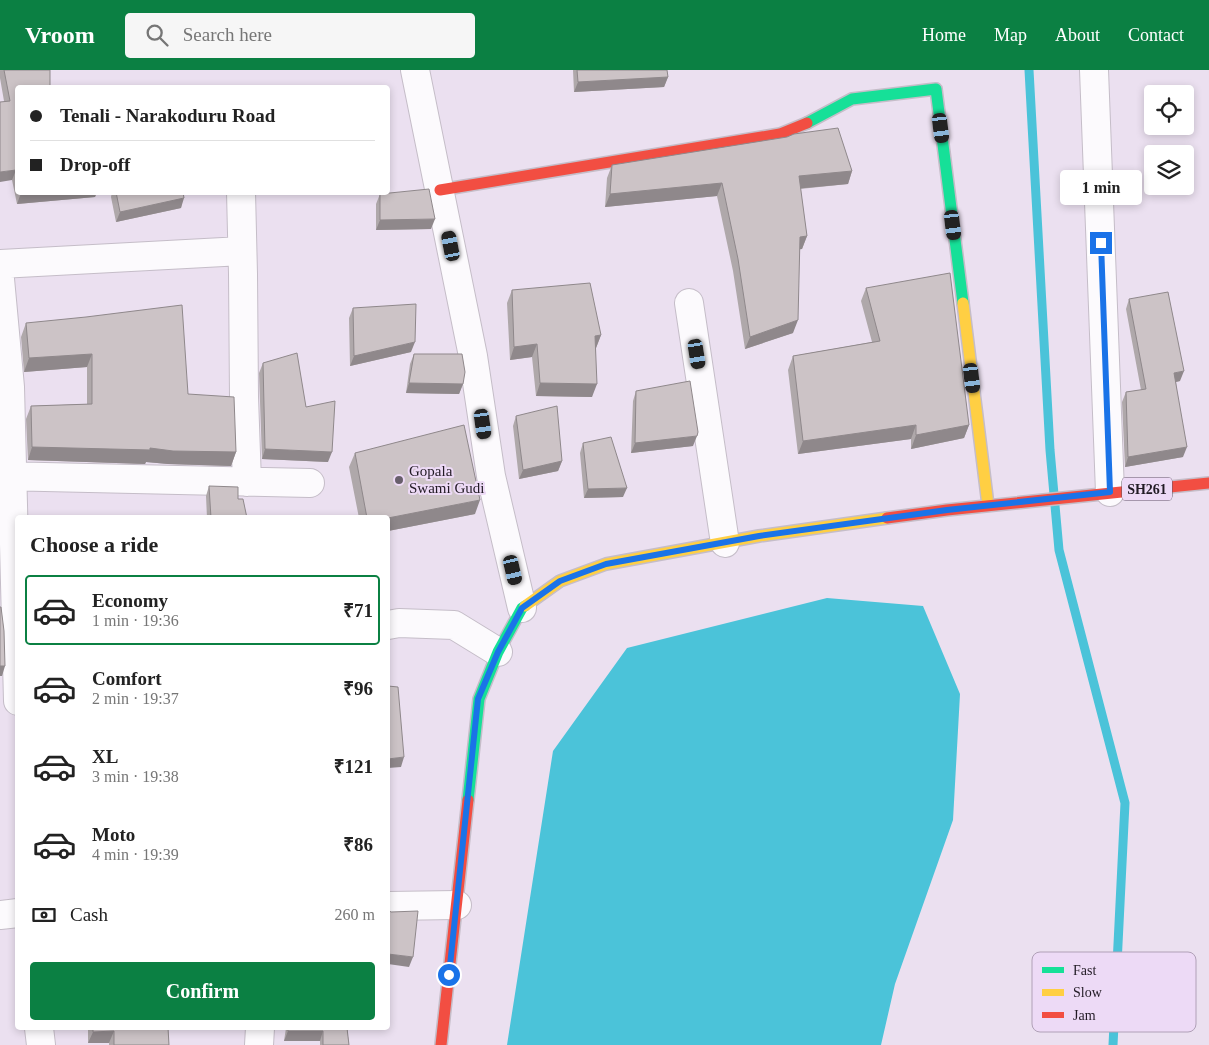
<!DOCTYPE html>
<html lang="en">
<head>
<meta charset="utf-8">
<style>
	:root { --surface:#fff; --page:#f6f6f6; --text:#222; --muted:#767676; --line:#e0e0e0; --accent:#0b8043 }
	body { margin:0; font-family:Georgia,serif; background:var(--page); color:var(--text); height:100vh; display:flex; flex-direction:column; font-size:19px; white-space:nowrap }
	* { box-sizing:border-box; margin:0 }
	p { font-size:16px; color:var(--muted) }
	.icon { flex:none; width:28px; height:28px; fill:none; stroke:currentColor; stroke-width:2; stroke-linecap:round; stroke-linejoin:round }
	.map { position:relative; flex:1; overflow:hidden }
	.sheet { position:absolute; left:15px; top:445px; width:375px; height:515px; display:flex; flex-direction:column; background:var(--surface); border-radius:5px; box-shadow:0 2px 8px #0003 }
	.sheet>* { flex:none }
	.hud { position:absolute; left:15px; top:15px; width:375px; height:110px; border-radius:5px; box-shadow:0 2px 8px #0003; display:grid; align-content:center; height:110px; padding:0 15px; background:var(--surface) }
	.fabs { position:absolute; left:1144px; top:15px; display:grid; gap:10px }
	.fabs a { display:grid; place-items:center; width:50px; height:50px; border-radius:5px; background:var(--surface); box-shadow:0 2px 8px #0003; font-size:25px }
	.end { position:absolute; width:22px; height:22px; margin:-11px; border:6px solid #1a73e8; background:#fff; box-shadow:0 0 0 2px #fff }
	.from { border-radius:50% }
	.bubble { position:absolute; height:35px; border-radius:5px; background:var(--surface); box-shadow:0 2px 8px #0003; font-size:16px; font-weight:700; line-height:35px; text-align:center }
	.car { position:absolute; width:15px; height:30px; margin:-15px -8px; border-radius:6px; box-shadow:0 0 4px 1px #0007; background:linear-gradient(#222 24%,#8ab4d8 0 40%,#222 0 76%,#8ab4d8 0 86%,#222 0) }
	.hud b { display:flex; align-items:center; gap:18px; height:48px; font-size:19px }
	.hud b+b { border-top:1px solid var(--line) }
	.hud i { width:12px; height:12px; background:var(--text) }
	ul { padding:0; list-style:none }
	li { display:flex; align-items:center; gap:15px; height:70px; margin:0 10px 8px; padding:0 5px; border:2px solid transparent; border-radius:5px }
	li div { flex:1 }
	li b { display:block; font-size:19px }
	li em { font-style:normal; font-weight:700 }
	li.active { border-color:var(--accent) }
	li>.icon { width:45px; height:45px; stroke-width:1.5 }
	h2 { padding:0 15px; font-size:22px; line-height:60px }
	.pay { display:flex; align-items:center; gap:12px; height:55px; padding:0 15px; font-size:19px }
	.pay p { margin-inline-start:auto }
	.cta { display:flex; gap:10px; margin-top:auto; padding:10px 15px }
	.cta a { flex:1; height:58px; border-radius:5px; background:var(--accent); color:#fff; font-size:20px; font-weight:700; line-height:58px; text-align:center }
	header { display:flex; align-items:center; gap:30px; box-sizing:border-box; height:70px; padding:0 25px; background:var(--accent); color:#fff }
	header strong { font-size:24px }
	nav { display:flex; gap:28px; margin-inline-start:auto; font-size:18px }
	.search { width:350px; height:45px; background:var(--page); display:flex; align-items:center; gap:12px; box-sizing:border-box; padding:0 18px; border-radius:5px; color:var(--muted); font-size:19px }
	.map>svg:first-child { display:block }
	.water { fill:#4bc3d9 }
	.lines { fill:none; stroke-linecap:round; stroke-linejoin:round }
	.stream { stroke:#4bc3d9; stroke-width:9 }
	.street-casing { stroke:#c5bdc8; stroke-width:30 }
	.fast-casing { stroke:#c5bdc8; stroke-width:14 }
	.slow-casing { stroke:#c5bdc8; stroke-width:14 }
	.jam-casing { stroke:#c5bdc8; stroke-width:14 }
	.street { stroke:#fcfafd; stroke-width:28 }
	.fast { stroke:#16e098; stroke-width:11 }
	.slow { stroke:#ffcf43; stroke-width:11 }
	.jam { stroke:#f24e42; stroke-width:11 }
	.wall { fill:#afa8aa }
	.shaded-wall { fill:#8f888b }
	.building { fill:#ccc3c6; stroke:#8f888b }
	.route { stroke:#1a73e8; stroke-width:6 }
	.poi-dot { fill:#685f6b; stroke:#eddaf6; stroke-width:2 }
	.labels { text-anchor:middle; stroke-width:4; stroke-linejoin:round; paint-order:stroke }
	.shield { fill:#eddaf6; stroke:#5e5463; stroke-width:1 }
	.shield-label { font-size:14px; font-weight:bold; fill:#211a24 }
	.poi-label { font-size:15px; fill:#211a24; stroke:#eddaf6; text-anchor:start }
	.key { fill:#eddaf6; stroke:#b0a0b7; stroke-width:1 }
	.key-label { font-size:14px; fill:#211a24 }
</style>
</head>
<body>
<header>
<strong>Vroom</strong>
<div class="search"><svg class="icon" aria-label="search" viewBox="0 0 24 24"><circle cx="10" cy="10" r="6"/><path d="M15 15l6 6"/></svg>Search here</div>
<nav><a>Home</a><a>Map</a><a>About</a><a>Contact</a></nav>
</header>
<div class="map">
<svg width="1209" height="975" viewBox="0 0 1209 975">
	<rect width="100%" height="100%" fill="#ebe0f0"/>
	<path class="water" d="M827,528L923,536L960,624L953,750L895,914L881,975H507L553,681L627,578Z"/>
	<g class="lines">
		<path class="stream" d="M1029,0L1050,380L1059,480L1125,733L1113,975"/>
		<defs>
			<path id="street" d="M415,0L473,286L491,406L522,538
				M1094,0L1110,422
				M241,122L243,204L244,327L247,412
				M0,194L242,181
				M0,209L10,317L18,631
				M689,233L725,473
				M0,406L310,413
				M388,555L399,553L454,555L498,582
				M388,836L457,835
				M0,845L18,843
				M39,958L41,975
				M259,975L260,958"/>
			<path id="fast" d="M807,53L852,29L936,19L963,233
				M468,730L479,629L498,582L522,538L525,536"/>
			<path id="slow" d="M963,233L988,435
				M525,536L560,511L606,494L759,466L887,448"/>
			<path id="jam" d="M440,120L780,64L807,53
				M887,448L947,440L1209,413
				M441,975L468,730"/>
		</defs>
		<use href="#street" class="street-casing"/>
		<use href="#fast" class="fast-casing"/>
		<use href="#slow" class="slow-casing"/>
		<use href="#jam" class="jam-casing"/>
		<use href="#street" class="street"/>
		<use href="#fast" class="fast"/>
		<use href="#slow" class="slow"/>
		<use href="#jam" class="jam"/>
	</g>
	<path class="wall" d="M0,0H50L18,18V122H97L95,127L17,134L12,110L4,31L0,8Z
		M573,0H667L668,7L664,17L574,22Z
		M612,95L852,101L848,114L800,119L807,166L802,179H800L793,263L745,279L733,201L717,126L605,137L607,108Z
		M112,122H183L181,138L116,152L111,127Z
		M380,124L431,159L376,160V134Z
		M866,218L969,355L964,368L911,379V369L798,384L788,300L793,286L872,272L861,231Z
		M512,220L601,265L596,278L592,327L536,326L532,287L510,290L507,233Z
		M1129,229L1180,311L1176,312L1183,387L1125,397L1122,332L1126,322L1141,320L1126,239Z
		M353,238L411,282L350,296L349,248Z
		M26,253L188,324L236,382L231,396L168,394L146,392L145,394L28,390L26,349L31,336L87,334V297L24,302L21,267Z
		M414,284L463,314L459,324L406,323L410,294Z
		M263,293L306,337L328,392L262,389L259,303Z
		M636,321L693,376L631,383L633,331Z
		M516,346L562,391L558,401L519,409L513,356Z
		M583,373L623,427L584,428L580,383Z
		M355,383L475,444L388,461V448H359L349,397Z
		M209,416L238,429L247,448H207L206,426Z
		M88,958H168L169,975H109V973H88Z
		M286,958H347L349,975H320V971H284Z"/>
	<path class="shaded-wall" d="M668,7L664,17L574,22L578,12Z
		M16,100L12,110L0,112V102Z
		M852,101L848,114L794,119L799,106Z
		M722,113L717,126L605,137L610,124Z
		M29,122H97L95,127L17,134L21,123Z
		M184,128L181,138L116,152L120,142Z
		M435,149L431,159L376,160L380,150Z
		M807,166L802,179L796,180L800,167Z
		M798,250L793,263L745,279L750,267Z
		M601,265L596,278L591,279L595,266Z
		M415,272L411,282L350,296L354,286Z
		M537,274L532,287L510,290L514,277Z
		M92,284L87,297L24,302L29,288Z
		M1184,301L1180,311L1171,313L1174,303Z
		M409,313L463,314L459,324L406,323Z
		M540,313L597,314L592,327L536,326Z
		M916,355L911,369L798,384L803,371Z
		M969,355L964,368L911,379L916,365Z
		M697,366L693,376L631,383L635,373Z
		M32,377L150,378L236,382L231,396L168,394L146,392L145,394L28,390Z
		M1187,377L1183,387L1125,397L1128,387Z
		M265,379L332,382L328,392L262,389Z
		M562,391L558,401L519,409L523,400Z
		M627,418L623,427L584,428L588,419Z
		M480,430L475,444L388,461V448Z
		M0,596H5L2,606H0Z
		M404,687L401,697L388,698V689Z
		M388,884L413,887L409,897L388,894Z
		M114,961L109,973H88L93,962Z
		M288,961H323L320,971H284Z"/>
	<path class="building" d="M4,0H50V18H18V109L16,100L0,102V32L10,31Z
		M577,0H667L668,7L578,12Z
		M838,58L852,101L799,106L807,166L800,167L798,250L750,267L738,189L722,113L610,124L612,95L787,67L794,64Z
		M429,119L435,149L380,150V124Z
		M116,122H183L184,128L120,142Z
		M950,203L969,355L916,365V355L803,371L793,286L880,271L866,218Z
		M590,213L601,265L595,266L597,314L540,313L537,274L514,277L512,220Z
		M1168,222L1184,301L1174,303L1187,377L1128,387L1126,322L1146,319L1129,229Z
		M416,234L415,272L354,286L353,238Z
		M182,235L188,324L234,327L236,382L173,381L150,378V380L32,377L31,336L92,334V284L29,288L26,253L86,247Z
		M297,283L306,337L335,331L332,382L265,379L263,293Z
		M414,284H462L465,302L463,314L409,313Z
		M690,311L698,362L697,366L635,373L636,321Z
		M557,336L562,391L523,400L516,346Z
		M464,355L480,430L388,448H367L355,383Z
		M611,367L627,418L588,419L583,373Z
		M209,416L238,417V429H243L247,448H211Z
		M0,537H1L4,561L5,596H0Z
		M388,616L398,617L404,687L388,689Z
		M388,840L391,842L418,841L413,887L388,884Z
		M93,958H168L169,975H114V961L93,962Z
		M288,958H347L349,975H323V961H288Z"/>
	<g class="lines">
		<path class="route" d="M449,905L478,629L498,582L522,538L560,511L606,494L759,466L947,440L1110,422L1101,173"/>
	</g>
	<circle class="poi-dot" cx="399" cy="410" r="5"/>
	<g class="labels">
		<rect class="shield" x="1122" y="407.5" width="50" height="23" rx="4"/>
		<g class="shield-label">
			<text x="1147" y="424">SH261</text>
		</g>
		<g class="poi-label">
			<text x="409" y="406">Gopala<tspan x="409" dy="17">Swami Gudi</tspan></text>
		</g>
	</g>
	<rect x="1032" y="882" width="164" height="80" rx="8" class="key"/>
	<rect x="1042" y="897" width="22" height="6" fill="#16e098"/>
	<rect x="1042" y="919" width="22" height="7" fill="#ffcf43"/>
	<rect x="1042" y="942" width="22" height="6" fill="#f24e42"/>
	<g class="key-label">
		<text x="1073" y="905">Fast</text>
		<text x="1073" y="927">Slow</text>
		<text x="1073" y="950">Jam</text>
	</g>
</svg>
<div class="fabs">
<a><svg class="icon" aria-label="locate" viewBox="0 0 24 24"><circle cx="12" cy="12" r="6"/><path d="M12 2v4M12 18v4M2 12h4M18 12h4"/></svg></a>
<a><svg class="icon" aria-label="layers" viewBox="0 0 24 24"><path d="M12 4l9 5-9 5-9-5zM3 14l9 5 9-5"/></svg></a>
</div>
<i class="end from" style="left:449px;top:905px"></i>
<i class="end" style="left:1101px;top:173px"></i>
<div class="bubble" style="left:1060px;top:100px;width:82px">1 min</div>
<i class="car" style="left:941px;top:58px;rotate:173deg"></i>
<i class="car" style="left:953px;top:155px;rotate:173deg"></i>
<i class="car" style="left:451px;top:176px;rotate:349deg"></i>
<i class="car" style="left:697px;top:284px;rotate:171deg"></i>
<i class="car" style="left:972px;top:308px;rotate:173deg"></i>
<i class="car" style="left:483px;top:354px;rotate:172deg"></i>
<i class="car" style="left:513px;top:500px;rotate:167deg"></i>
<div class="hud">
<b><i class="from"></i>Tenali - Narakoduru Road</b>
<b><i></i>Drop-off</b>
</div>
<section class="sheet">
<h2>Choose a ride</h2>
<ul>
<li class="active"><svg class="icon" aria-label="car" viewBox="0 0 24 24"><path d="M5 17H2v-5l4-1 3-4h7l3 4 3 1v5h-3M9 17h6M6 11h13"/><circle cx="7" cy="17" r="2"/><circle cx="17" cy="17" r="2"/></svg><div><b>Economy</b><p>1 min · 19:36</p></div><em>₹71</em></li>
<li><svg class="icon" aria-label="car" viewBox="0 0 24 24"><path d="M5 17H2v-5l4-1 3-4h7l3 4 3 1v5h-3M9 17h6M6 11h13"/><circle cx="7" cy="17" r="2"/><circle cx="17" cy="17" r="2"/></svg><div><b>Comfort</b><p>2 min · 19:37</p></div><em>₹96</em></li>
<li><svg class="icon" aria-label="car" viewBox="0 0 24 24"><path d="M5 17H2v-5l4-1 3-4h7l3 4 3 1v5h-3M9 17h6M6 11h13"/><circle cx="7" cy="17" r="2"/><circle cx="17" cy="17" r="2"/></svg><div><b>XL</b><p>3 min · 19:38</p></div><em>₹121</em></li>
<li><svg class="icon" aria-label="car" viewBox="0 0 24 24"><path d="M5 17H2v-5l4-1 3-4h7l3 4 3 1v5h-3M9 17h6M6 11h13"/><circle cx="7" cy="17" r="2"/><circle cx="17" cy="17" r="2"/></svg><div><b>Moto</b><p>4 min · 19:39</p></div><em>₹86</em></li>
</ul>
<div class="pay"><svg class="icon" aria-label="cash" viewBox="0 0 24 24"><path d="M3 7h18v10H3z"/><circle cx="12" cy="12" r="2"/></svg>Cash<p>260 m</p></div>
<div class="cta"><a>Confirm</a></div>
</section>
</div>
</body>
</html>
